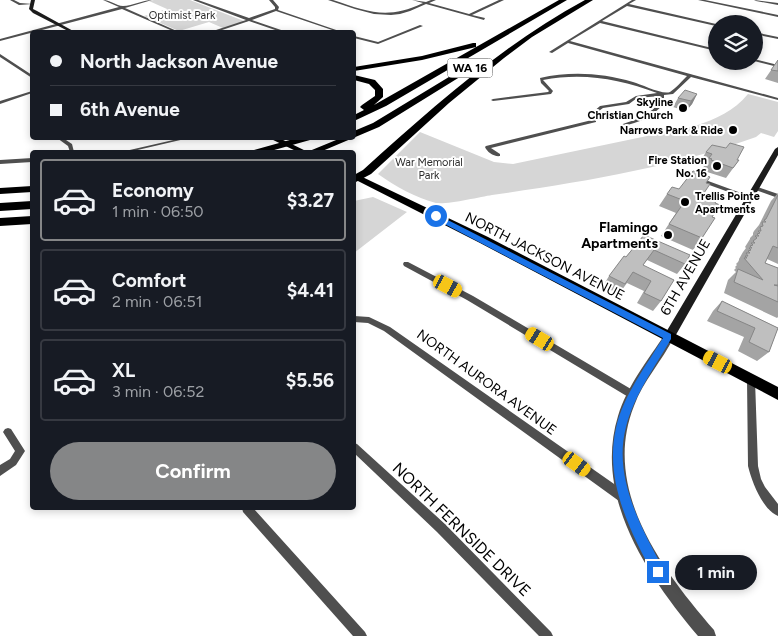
<!DOCTYPE html>
<html lang="en">
<head>
<meta charset="utf-8">
<style>
	:root { --surface:#171b24; --page:#242831; --text:#f1f3f6; --muted:#9ea1a6; --line:#363941; --accent:#858687 }
	body { margin:0; font-family:Figtree,sans-serif; background:var(--page); color:var(--text); height:100vh; display:flex; flex-direction:column; font-size:19px; white-space:nowrap }
	* { box-sizing:border-box; margin:0 }
	p { font-size:16px; color:var(--muted) }
	.icon { flex:none; width:28px; height:28px; fill:none; stroke:currentColor; stroke-width:2; stroke-linecap:round; stroke-linejoin:round }
	.map { position:relative; flex:1; overflow:hidden }
	.details { position:absolute; left:30px; top:150px; width:326px; height:360px; display:flex; flex-direction:column; background:var(--surface); border-radius:5px; box-shadow:0 2px 8px #0003 }
	.details>* { flex:none }
	.banner { position:absolute; left:30px; top:30px; width:326px; height:110px; border-radius:5px; box-shadow:0 2px 8px #0003; display:grid; align-content:center; height:110px; padding:0 20px; background:var(--surface) }
	.buttons { position:absolute; left:708px; top:15px; display:grid; gap:10px }
	.buttons a { display:grid; place-items:center; width:55px; height:55px; border-radius:50%; background:var(--surface); box-shadow:0 2px 8px #0003; font-size:25px }
	.end { position:absolute; width:22px; height:22px; margin:-11px; border:6px solid #1a73e8; background:#fff; box-shadow:0 0 0 2px #fff }
	.from { border-radius:50% }
	.bubble { position:absolute; height:35px; border-radius:18px; background:var(--surface); box-shadow:0 2px 8px #0003; font-size:16px; font-weight:700; line-height:35px; text-align:center }
	.car { position:absolute; width:15px; height:30px; margin:-15px -8px; border-radius:6px; box-shadow:0 0 4px 1px #0007; background:linear-gradient(#f5c518 24%,#345 0 40%,#f5c518 0 76%,#345 0 86%,#f5c518 0) }
	.banner b { display:flex; align-items:center; gap:18px; height:48px; font-size:19px }
	.banner b+b { border-top:1px solid var(--line) }
	.banner i { width:12px; height:12px; background:var(--text) }
	ul { padding:9px 0 0; list-style:none }
	li { display:flex; align-items:center; gap:15px; height:82px; margin:0 10px 8px; padding:0 10px; border:2px solid var(--line); border-radius:5px }
	li div { flex:1 }
	li b { display:block; font-size:19px }
	li em { font-style:normal; font-weight:700 }
	li.current { border-color:var(--accent) }
	li>.icon { width:45px; height:45px; stroke-width:1.5 }
	.cta { display:flex; gap:10px; margin-top:auto; padding:10px 20px }
	.cta a { flex:1; height:58px; border-radius:30px; background:var(--accent); color:#fff; font-size:20px; font-weight:700; line-height:58px; text-align:center }
	.map>svg:first-child { display:block }
	.green { fill:#d6d6d6 }
	.lines { fill:none; stroke-linecap:round; stroke-linejoin:round }
	.minor { fill:#4f4f4f; fill-rule:evenodd }
	.tertiary { fill:#4f4f4f; fill-rule:evenodd }
	.secondary { fill:#1c1c1c; fill-rule:evenodd }
	.primary { fill:#000; fill-rule:evenodd }
	.motorway { fill:#000; fill-rule:evenodd }
	.wall { fill:#a4a4a4 }
	.shaded-wall { fill:#868686 }
	.building { fill:#bfbfbf; stroke:#868686 }
	.route { fill:#1a73e8 }
	.poi-dot { fill:#000; stroke:#fff; stroke-width:2 }
	.labels { text-anchor:middle; stroke-width:4; stroke-linejoin:round; paint-order:stroke }
	.far-park-label { font-size:11px; fill:#2d2d2d; stroke:#fff }
	.far-poi-label { font-size:11px; font-weight:bold; fill:#000; stroke:#fff; text-anchor:end }
	.shield { fill:#fff; stroke:#4c4c4c; stroke-width:1 }
	.shield-label { font-size:12px; font-weight:bold; fill:#000 }
	.poi-label { font-size:14px; font-weight:bold; fill:#000; stroke:#fff; text-anchor:end }
	.street-label { font-size:14px; fill:#000; stroke:#fff }
	.near-street-label { font-size:16px; fill:#000; stroke:#fff }
</style>
</head>
<body>
<div class="map">
<svg width="778" height="636" viewBox="0 0 778 636">
	<rect width="100%" height="100%" fill="#fff"/>
	<path class="green" d="M154,0H190L244,21L223,28L209,22L179,31L144,16L167,9L149,1Z
		M748,94L778,102V131L774,137L761,133L756,137C670,168 582,182 492,195C480,197 446,205 436,203C416,198 395,186 378,174L420,132L494,162L513,164L695,126C716,119 734,111 748,94Z
		M373,197L407,212L354,253V201Z"/>
	<g class="lines">
		<path class="minor" d="M10,0H14L20,3L33,4L19,5Z
			M103,0C111,0 116,6 123,6C133,6 142,0 152,0L125,8L179,32H175L122,9L0,41V39L119,7Z
			M193,0H198L249,18L275,9V7L269,0H273L279,7L278,10L342,32H338L276,11L252,20L284,31V32H281L249,21L216,32H213V31L246,20Z
			M328,0H333C369,12 387,20 423,3L412,0L426,2L431,0H436L429,3L469,14L499,0H504L472,15L485,18L484,20L426,4L410,11L400,14L391,15L374,14L355,9Z
			M632,0H636L629,4L716,24V26L627,6L602,21L716,49V51L600,23L570,41L778,98V100L691,77L673,94L664,95V103C653,117 639,123 622,126L620,125L643,117L652,110L660,103V96L637,98L629,104L603,108L596,113V122L491,148L500,154V156C494,157 487,152 485,147L486,146L592,120V113L600,106L626,102L636,96L657,93C620,79 583,72 543,80L553,91L551,94L493,101L491,100L493,99L548,92L549,91L541,83L540,78C571,71 602,73 633,82C641,84 662,95 670,92C675,89 683,80 687,76L568,43L552,53L549,52Z
			M698,0H705L778,15V17Z
			M420,25L423,26L378,44L354,38V36L378,42Z
			M754,32L778,37V39L754,34Z
			M0,54L32,75V78L0,57Z
			M754,59L778,65V67L754,61Z
			M32,91V93L0,104V101Z
			M57,138H63L72,144L74,152H70L68,146Z
			M182,138H189L129,152H121Z
			M32,158V162L0,164V160Z
			M678,170L752,197L753,198L752,199H748L676,173L675,172Z
			M755,186L778,194V198L753,189V187Z
			M404,262H408L473,296L636,392L637,395L636,398L633,399L630,398L467,300L404,266L403,264Z
			M354,316L369,317L390,327L627,493L628,497L627,501L623,502L619,501L384,331L368,323L354,322Z
			M751,376L754,377L755,380L758,466L761,479L765,487L778,504V516C762,509 752,482 748,466L747,380L748,377Z
			M8,428L11,429L25,451L16,465L0,476V465L10,459L15,451L3,432L5,429Z
			M354,443L357,444L445,524L551,632L553,636H539L437,532L354,453Z
			M242,508H253L365,632L367,636H353L243,512Z"/>
		<path class="tertiary" d="M754,0L778,3V5L756,1Z
			M669,333L673,334L674,337C662,361 643,381 634,406C601,489 662,570 714,630L716,636H698C649,578 593,497 618,416C627,386 648,360 665,334Z"/>
		<path class="secondary" d="M31,0H35L33,9L37,11L75,32H70L33,13L29,9Z
			M778,147V155L673,340H665L664,337L665,334L775,149Z"/>
		<path class="primary" d="M269,138H279L308,152H298Z
			M354,173L488,237L778,387V400L480,243L354,179Z"/>
		<path class="motorway" d="M559,0H567L386,106L354,121V115L364,110L360,107L362,105L375,96V90L369,84L354,80V75L375,80L383,89V97L374,105Z
			M585,0H593L532,37L504,58L449,103L371,174L354,183V175L363,170C433,107 502,45 585,0Z
			M473,43H476V47L422,60L354,71V67L422,56Z
			M477,60L484,62L379,127L320,152H307L341,138H354V131L373,123Z
			M297,138H311L310,140L267,152H253L254,150Z
			M32,186V192L0,194V188Z
			M32,201V209L0,211V203Z
			M32,216V224L0,226V218Z"/>
	</g>
	<path class="wall" d="M778,60V83L765,79Z
		M697,94L692,104L686,111L673,107L678,98Z
		M706,152L737,160H739L726,178L704,171L705,169L703,168L705,164L700,162Z
		M706,183L702,196L715,203L712,217L702,238L693,250L661,236L676,213L659,206L667,194L679,189Z
		M778,193V264L767,259L765,263L778,268V317L777,318L724,293L728,280L736,272L734,270L736,268L735,267L737,265L736,264L738,262L739,260V259L743,252L746,248L745,247L750,239V238L753,235V233L754,231L759,225L771,201Z
		M644,235L685,264L677,274L647,260L643,265L661,301L653,311L637,303L644,291L627,283L619,294L603,286L609,276L626,257Z
		M722,301L778,328L769,352L757,361L738,351L744,337L707,321L713,311Z"/>
	<path class="shaded-wall" d="M697,94L692,104L686,111L691,101Z"/>
	<path class="building" d="M778,60V71L771,70Z
		M685,90L697,94L691,101L678,98Z
		M730,143L744,147L737,160H739L733,168L711,160L712,159L709,158L712,154L706,152L712,145L726,148Z
		M693,171L710,177L706,183L710,184L702,196L716,201L715,203L720,205L712,217L715,218L702,238L669,224L685,201L667,194L672,187L679,189Z
		M778,195V248L773,246L765,263L778,268V285H774L778,286V302L734,282L738,269L763,280L744,258H747L745,256H748L746,253H750L748,251L751,250L749,248H752L750,246L753,245L751,243H755L753,241L757,238L755,236H759L757,234L760,233L758,231H761L760,227L763,226L762,222H766L764,220L766,219Z
		M644,235L690,255L685,264L654,250L643,265L674,280L661,301L644,293L651,281L633,272L625,284L609,276L624,256L626,257Z
		M722,301L778,328L769,352L749,342L755,328L717,311Z"/>
	<path class="route" d="M433,215H438L671,334V339C655,367 634,395 626,427C613,476 640,526 663,568L664,572L663,576L658,578L654,576C630,531 604,481 616,428C623,396 646,366 663,338L433,218Z"/>
	<g class="poi-dot">
		<circle cx="683" cy="108" r="5"/>
		<circle cx="733" cy="130" r="5"/>
		<circle cx="717" cy="166" r="5"/>
		<circle cx="685" cy="202" r="5"/>
		<circle cx="668" cy="235" r="5"/>
	</g>
	<g class="labels">
		<g class="far-park-label">
			<text x="182" y="19">Optimist Park</text>
			<text x="429" y="166">War Memorial<tspan x="429" dy="13">Park</tspan></text>
		</g>
		<g class="far-poi-label">
			<text x="673" y="106">Skyline<tspan x="673" dy="13">Christian Church</tspan></text>
			<text x="723" y="134">Narrows Park &amp; Ride</text>
			<text x="707" y="164">Fire Station<tspan x="707" dy="13">No. 16</tspan></text>
			<text x="695" y="200" text-anchor="start">Trellis Pointe<tspan x="695" dy="13">Apartments</tspan></text>
		</g>
		<rect class="shield" x="447.5" y="58.5" width="45" height="19" rx="4"/>
		<g class="shield-label">
			<text x="470" y="72">WA 16</text>
		</g>
		<g class="poi-label">
			<text x="658" y="232">Flamingo<tspan x="658" dy="16">Apartments</tspan></text>
		</g>
		<g class="street-label">
			<text transform="translate(545 256) rotate(27)" y="5">NORTH JACKSON AVENUE</text>
			<text transform="translate(685 277) rotate(-60)" y="5">6TH AVENUE</text>
			<text transform="translate(487 382) rotate(36)" y="5">NORTH AURORA AVENUE</text>
		</g>
		<g class="near-street-label">
			<text transform="translate(462 529) rotate(44)" y="6">NORTH FERNSIDE DRIVE</text>
		</g>
	</g>
</svg>
<div class="buttons">
<a><svg class="icon" aria-label="layers" viewBox="0 0 24 24"><path d="M12 4l9 5-9 5-9-5zM3 14l9 5 9-5"/></svg></a>
</div>
<i class="end from" style="left:436px;top:216px"></i>
<i class="end" style="left:658px;top:572px"></i>
<div class="bubble" style="left:675px;top:555px;width:82px">1 min</div>
<i class="car" style="left:448px;top:286px;rotate:118deg"></i>
<i class="car" style="left:540px;top:339px;rotate:301deg"></i>
<i class="car" style="left:718px;top:362px;rotate:297deg"></i>
<i class="car" style="left:577px;top:464px;rotate:126deg"></i>
<div class="banner">
<b><i class="from"></i>North Jackson Avenue</b>
<b><i></i>6th Avenue</b>
</div>
<section class="details">
<ul>
<li class="current"><svg class="icon" aria-label="car" viewBox="0 0 24 24"><path d="M5 17H2v-5l4-1 3-4h7l3 4 3 1v5h-3M9 17h6M6 11h13"/><circle cx="7" cy="17" r="2"/><circle cx="17" cy="17" r="2"/></svg><div><b>Economy</b><p>1 min · 06:50</p></div><em>$3.27</em></li>
<li><svg class="icon" aria-label="car" viewBox="0 0 24 24"><path d="M5 17H2v-5l4-1 3-4h7l3 4 3 1v5h-3M9 17h6M6 11h13"/><circle cx="7" cy="17" r="2"/><circle cx="17" cy="17" r="2"/></svg><div><b>Comfort</b><p>2 min · 06:51</p></div><em>$4.41</em></li>
<li><svg class="icon" aria-label="car" viewBox="0 0 24 24"><path d="M5 17H2v-5l4-1 3-4h7l3 4 3 1v5h-3M9 17h6M6 11h13"/><circle cx="7" cy="17" r="2"/><circle cx="17" cy="17" r="2"/></svg><div><b>XL</b><p>3 min · 06:52</p></div><em>$5.56</em></li>
</ul>
<div class="cta"><a>Confirm</a></div>
</section>
</div>
</body>
</html>
